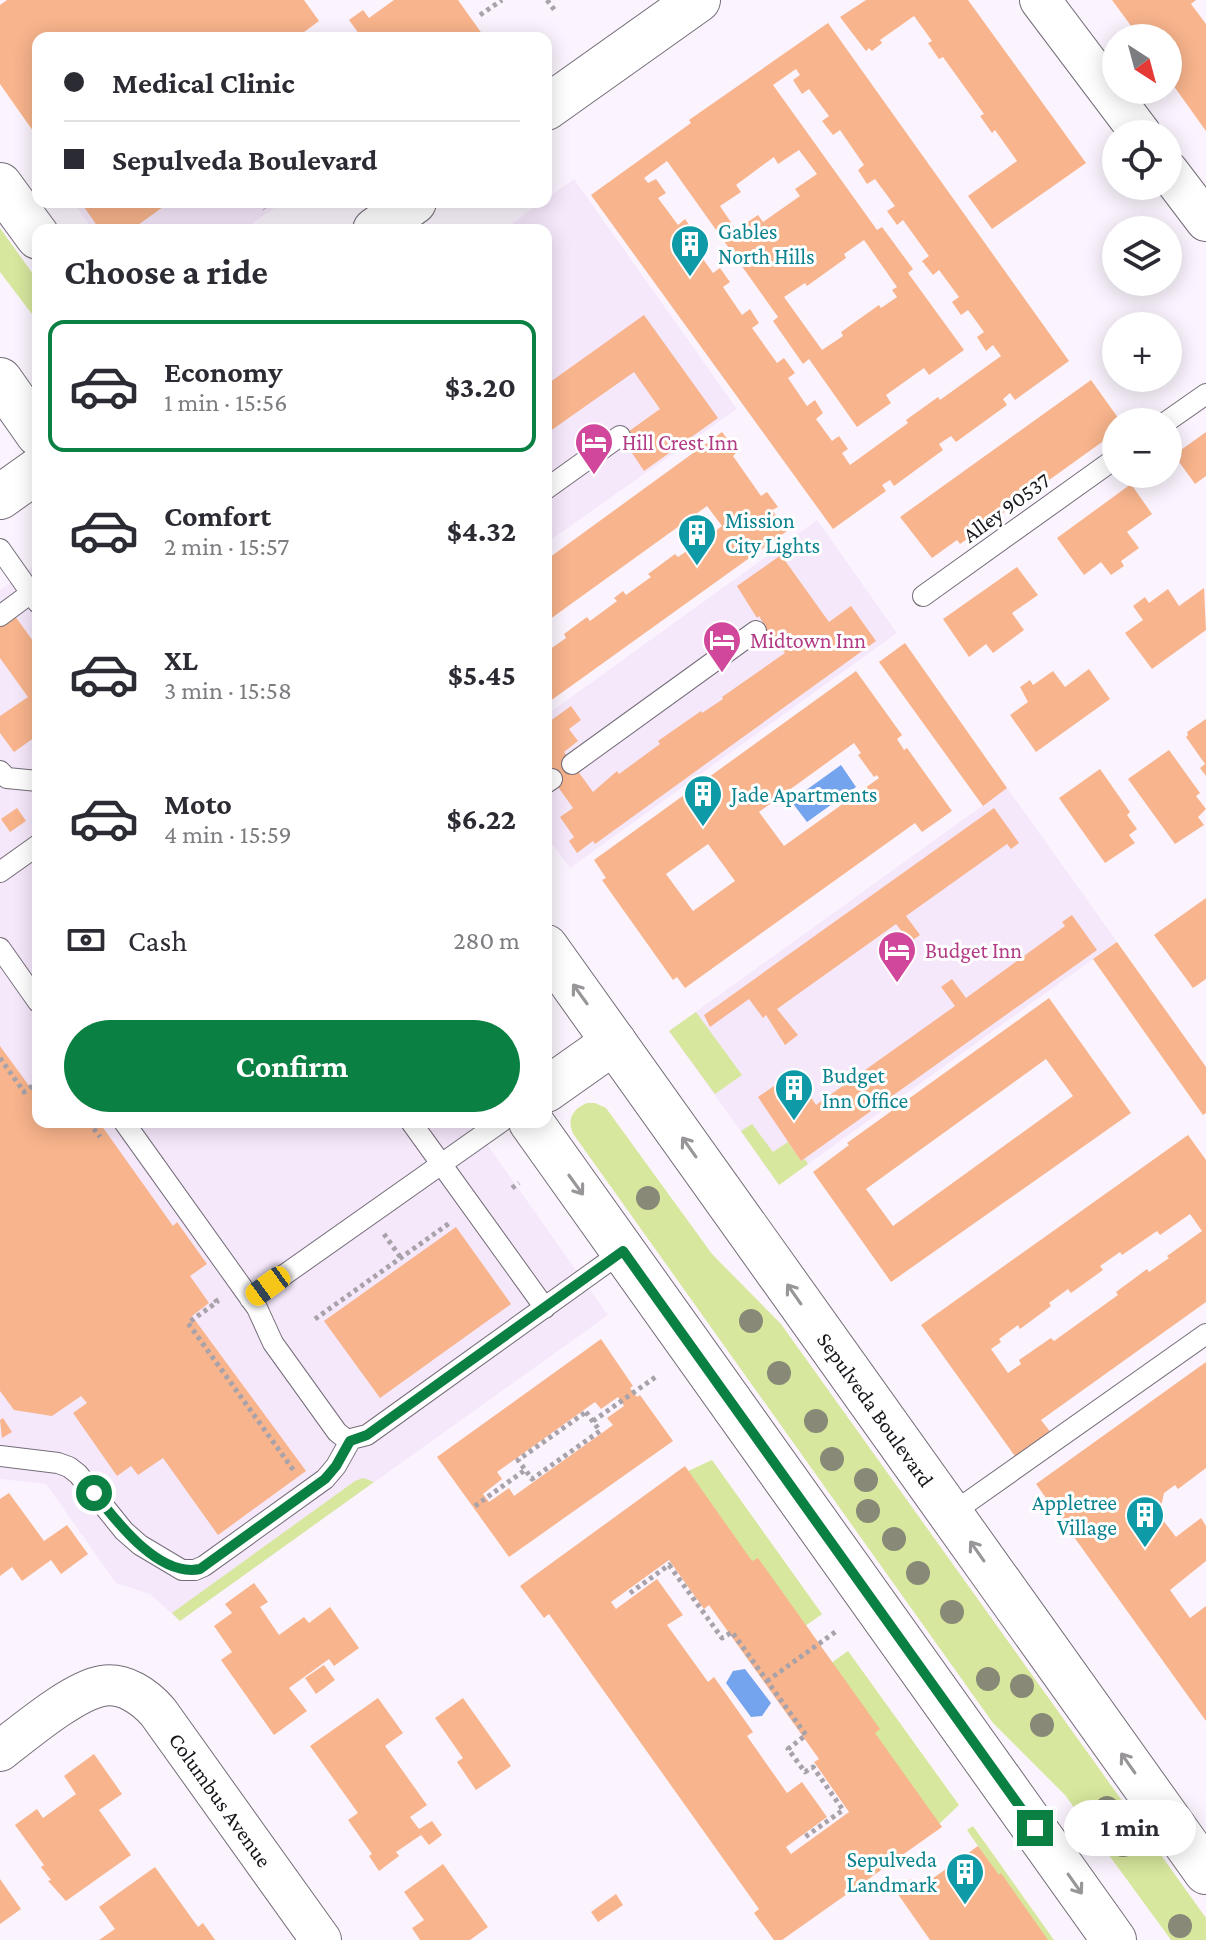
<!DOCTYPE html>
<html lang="en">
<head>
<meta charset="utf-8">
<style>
	:root { --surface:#fff; --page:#f2f2f3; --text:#2b2b33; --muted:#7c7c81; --line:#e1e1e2; --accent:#0b8043 }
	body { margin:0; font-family:"Crimson Pro",serif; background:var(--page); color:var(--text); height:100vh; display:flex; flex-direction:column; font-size:30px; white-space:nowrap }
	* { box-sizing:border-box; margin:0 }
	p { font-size:26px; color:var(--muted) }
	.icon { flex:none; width:44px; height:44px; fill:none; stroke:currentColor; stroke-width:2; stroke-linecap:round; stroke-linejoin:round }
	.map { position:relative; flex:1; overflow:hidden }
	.sheet { position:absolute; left:32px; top:224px; width:520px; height:904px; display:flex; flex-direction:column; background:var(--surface); border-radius:16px; box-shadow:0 4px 20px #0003 }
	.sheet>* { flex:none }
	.hud { position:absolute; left:32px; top:32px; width:520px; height:176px; border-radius:16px; box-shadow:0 4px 20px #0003; display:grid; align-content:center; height:176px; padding:0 32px; background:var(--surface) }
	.needle { width:52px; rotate:144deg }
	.tools { position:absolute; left:1102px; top:24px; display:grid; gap:16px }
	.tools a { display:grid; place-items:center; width:80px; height:80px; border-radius:50%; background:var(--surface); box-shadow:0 4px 20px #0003; font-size:40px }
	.end { position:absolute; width:36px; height:36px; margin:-18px; border:10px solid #0b8043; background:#fff; box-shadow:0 0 0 4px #fff }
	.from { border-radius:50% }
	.bubble { position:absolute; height:56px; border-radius:28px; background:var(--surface); box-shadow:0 4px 20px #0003; font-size:26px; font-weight:700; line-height:56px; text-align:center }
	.car { position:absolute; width:24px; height:48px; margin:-24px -12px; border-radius:10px; box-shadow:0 0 6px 2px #0007; background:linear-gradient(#f5c518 24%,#345 0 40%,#f5c518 0 76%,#345 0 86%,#f5c518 0) }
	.hud b { display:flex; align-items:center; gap:28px; height:76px; font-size:30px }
	.hud b+b { border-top:2px solid var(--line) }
	.hud i { width:20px; height:20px; background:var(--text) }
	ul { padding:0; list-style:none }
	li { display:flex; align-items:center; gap:24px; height:132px; margin:0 16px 12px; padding:0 16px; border:4px solid transparent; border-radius:16px }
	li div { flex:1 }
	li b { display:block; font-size:30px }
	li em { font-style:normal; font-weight:700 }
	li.active { border-color:var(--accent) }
	li>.icon { width:72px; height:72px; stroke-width:1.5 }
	h2 { padding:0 32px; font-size:36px; line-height:96px }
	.pay { display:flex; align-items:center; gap:20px; height:88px; padding:0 32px; font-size:30px }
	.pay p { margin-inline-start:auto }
	.button { display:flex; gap:16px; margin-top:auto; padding:16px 32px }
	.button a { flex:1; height:92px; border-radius:48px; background:var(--accent); color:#fff; font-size:32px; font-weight:700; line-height:92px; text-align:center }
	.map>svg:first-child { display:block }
	.built { fill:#f5e8fb }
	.green { fill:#d7e79d }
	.water { fill:#74a4ee }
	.building { fill:#f8b48c; fill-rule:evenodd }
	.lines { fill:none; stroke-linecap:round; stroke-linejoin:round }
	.service-casing { stroke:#746d78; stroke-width:22 }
	.minor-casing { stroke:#746d78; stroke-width:42 }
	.primary-casing { stroke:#746d78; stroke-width:46 }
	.path { stroke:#a8a2aa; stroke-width:5; stroke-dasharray:4 4; stroke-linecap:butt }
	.service { stroke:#fff; stroke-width:20 }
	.minor { stroke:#fff; stroke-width:40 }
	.primary { stroke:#fff; stroke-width:44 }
	.tree { fill:#888977 }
	.oneway { stroke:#989698 }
	.route { stroke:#0b8043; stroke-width:10 }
	.labels { text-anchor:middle; stroke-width:6; stroke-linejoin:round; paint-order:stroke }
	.culture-label { font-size:22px; fill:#0d838f; stroke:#fff; text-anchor:start }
	.hotel-label { font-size:22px; fill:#b23c85; stroke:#fff; text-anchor:start }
	.street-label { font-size:22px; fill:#19161b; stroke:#fff }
</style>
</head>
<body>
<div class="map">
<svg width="1206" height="1940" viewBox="0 0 1206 1940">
	<rect width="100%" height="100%" fill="#fbf4fe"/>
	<path class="built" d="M574,179L737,409L546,543V230H503L542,202H546V199Z
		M73,202H283L243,230H93Z
		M817,520L897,633L570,868L546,835V715Z
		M38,563V1122H471L608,1315L180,1621L150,1594L116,1583L46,1484L0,1479V590Z
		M1007,788L1117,942L779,1185L669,1031Z"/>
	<path class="green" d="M0,228L38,281V322L0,272Z
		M696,1012L742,1075L715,1094L669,1031Z
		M587,1103H595L606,1108L712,1254L781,1324L1206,1918V1940H1171L1065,1795L993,1723L574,1135C566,1121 572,1109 587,1103Z
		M752,1124L773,1152L788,1142L801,1161L805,1159L808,1164L779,1185L741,1131Z
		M712,1460L822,1614L801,1629L686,1472Z
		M363,1478L374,1482L180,1621L172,1613L355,1481Z
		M848,1651L959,1805L938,1825L827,1666Z
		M973,1826L1054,1940H1038L998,1875L967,1830Z"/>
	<path class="water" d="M841,765L856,787L807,822L791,801Z
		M745,1669L771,1703L762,1716L751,1717L726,1683L733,1671Z"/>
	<path class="building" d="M7,0H304L319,21L296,38H38V138L0,84V5Z
		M394,0H458L485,38H362L349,20L363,10L369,18Z
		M866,0H968L1086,163L992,229L968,196L1017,161L995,130L992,133L980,116L984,114L943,57L939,59L928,43L932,41L914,16L880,40L882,43L872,51L869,48L866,51L840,17Z
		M1112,0H1196L1191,4L1206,24V131L1168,78V38H1140Z
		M828,23L1069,361L1015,400L1010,393L1003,399L1007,405L956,442L951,436L939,444L943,450L894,486L890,480L882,485L886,491L833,529L591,195L691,123L689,120ZM796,69L800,75L793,80L802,94L809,89L829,116L822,121L833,135L840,130L864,165L858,170L867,184L875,179L895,206L887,211L897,225L903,220L929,256L922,261L933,275L939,270L959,297L952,302L961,315L968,310L984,332L977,337L986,351L993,345L1001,356L940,400L938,397L906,420L908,423L850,465L842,453L848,449L839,436L832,441L816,419L823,413L815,400L807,406L788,378L795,373L784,358L777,363L752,328L759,323L750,309L742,315L723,287L730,282L720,268L713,273L688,238L695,233L685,219L678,225L658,198L666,193L656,179L648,183L644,178L667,161L778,317L773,321L803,364L809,359L857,427L891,403L886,395L924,368L929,375L964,350L908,273L913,269L882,227L877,230L773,85ZM799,150L817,174L795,189L800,196L763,222L758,215L736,230L720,206L741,192L736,185L774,157L778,164ZM864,240L897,287L892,290L897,297L881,308L879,305L841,332L843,336L822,350L784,297L805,283L807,286L846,258L844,254Z
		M85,202H170L131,230H100L82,204Z
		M644,315L718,418L644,471L626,444L630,440L625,434L660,409L634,372L546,434V385Z
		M1091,380L1121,422H1116V432L960,544L957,540L932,558L900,517Z
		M722,432L737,452L733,456L761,496L767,492L778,507L772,510L787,531L546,704V652L566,638L564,634L587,617L590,621L617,601L614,598L623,591L626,595L651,577L648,574L675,554L678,557L700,542L696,538L705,531L709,536L722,526L707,506L546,622V560Z
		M1206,432V476L1195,484L1174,455Z
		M1131,484L1152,514L1127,532L1139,548L1121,561L1124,566L1111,575L1101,562L1084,575L1057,538Z
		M781,555L829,622L851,606L876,641L595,844L593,841L577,853L569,841L574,837L560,817L573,808L546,770V724L571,706L581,720L569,729L578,741L564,752L593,792L617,771L619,774L660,744L658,741L701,711L702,713L723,699L722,697L785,653L773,640L759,616L757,618L737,586Z
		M1017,567L1038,595L1012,613L1024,630L993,653L986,644L969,657L943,619Z
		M1204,588L1206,630L1152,669L1125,633L1143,620L1133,606L1145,597L1149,603L1168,589L1179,606Z
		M10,609L38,648V735L14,752L0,733V716L28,697L0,658V616Z
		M905,643L1007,788L983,806L879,662Z
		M1089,669L1110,699L1036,752L1010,715L1028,702L1020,687L1030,680L1033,685L1053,671L1065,687Z
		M856,671L902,735L897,739L904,750L907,748L952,811L922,832L915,823L685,988L677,977L673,980L602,880L606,878L594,860ZM854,743L861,753L858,755L874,777L877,775L879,778L784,846L759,812ZM708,844L735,881L693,911L666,874Z
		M1206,719V776L1200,768L1205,764L1186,737L1188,735L1187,732Z
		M1169,750L1200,793L1196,796L1206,809L1198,817L1204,825L1175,844L1128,779Z
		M1100,769L1130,812L1127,815L1137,829L1129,835L1135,843L1105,863L1059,798Z
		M17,808L26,821L10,832L1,819Z
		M994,808L1019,843L1011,849L1007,844L906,916L920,935L910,942L896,924L777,1009L798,1035L785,1045L766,1015L763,1018L749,999L710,1027L704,1015Z
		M1206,898V979L1193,988L1154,935Z
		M1072,915L1097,950L801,1161L758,1097L784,1079L793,1092L803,1085L816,1105L955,1006L941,987L952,979L966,998L1065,926L1062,922Z
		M1117,942L1206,1067V1113L1203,1115L1093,959Z
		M1049,998L1131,1113L891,1282L813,1172L849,1145L847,1143ZM1046,1059L1073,1096L893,1226L866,1189Z
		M0,1046L35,1094L38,1092V1122H99L173,1226L177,1222L207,1264L190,1276L209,1303L192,1316L306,1471L218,1535L163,1458L138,1475L131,1466L117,1476L73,1413L87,1403L81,1396L52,1416L14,1410L0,1391Z
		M1188,1135L1206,1160V1302L1041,1420L1052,1434L1017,1459L921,1325ZM1190,1214L1202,1231L1167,1256L1169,1258L1149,1272L1147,1269L1116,1292L1118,1295L1054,1341L1051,1338L1019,1360L1021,1364L1008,1373L991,1349L1001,1342L999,1339L1018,1325L1020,1329L1051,1306L1049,1303L1068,1289L1071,1293L1103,1270L1100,1266L1120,1252L1122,1255L1157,1231L1160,1235Z
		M456,1227L511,1304L380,1398L324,1321Z
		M601,1339L633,1386L630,1388L637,1397L640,1395L673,1441L509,1557L437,1457ZM618,1397L624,1406L607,1418L613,1425L514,1496L509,1488L489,1502L483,1494L502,1479L497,1472L595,1402L601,1409Z
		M1206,1362V1468L1178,1489L1175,1485L1164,1493L1159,1515L1176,1537L1201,1518L1206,1526V1561L1170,1590L1190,1618L1206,1606V1721L1036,1484Z
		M3,1418L12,1432L2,1438L0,1420Z
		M685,1466L752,1561L758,1558L880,1729L875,1733L942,1827L782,1940H774L754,1913L759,1909L549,1614L544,1618L520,1586ZM669,1560L704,1609L709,1605L819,1759L814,1762L849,1812L791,1854L786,1847L827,1817L802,1782L787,1793L747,1736L753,1732L714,1677L708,1682L667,1625L683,1615L657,1579L616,1609L611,1602Z
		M9,1493L44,1541L67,1525L88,1554L61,1574L51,1560L22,1581L12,1567L0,1576V1499Z
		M254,1583L268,1602L260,1607L279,1635L304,1617L309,1623L330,1607L359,1648L334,1666L329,1659L289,1688L307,1711L274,1735L221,1660L232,1652L214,1626L232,1613L225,1604Z
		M324,1665L335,1680L316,1694L305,1678Z
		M378,1698L403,1733L385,1746L427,1805L410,1817L419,1829L432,1821L442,1835L429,1845L421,1835L396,1852L399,1856L379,1871L369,1856L372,1854L348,1820L358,1813L310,1746Z
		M463,1698L511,1766L476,1790L457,1762L463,1758L435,1718Z
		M94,1754L122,1794L99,1810L131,1855L66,1901L48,1881L51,1880L41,1867L44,1865L15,1825L37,1809L43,1818L76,1794L64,1776Z
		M978,1846L999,1875L1001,1873L1048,1940H930L895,1890L911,1879L918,1889Z
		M443,1864L488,1927L470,1940H420L412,1928L424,1920L404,1892Z
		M155,1867L198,1927L203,1923L215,1940H99L115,1929L99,1907Z
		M0,1879L21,1909L0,1924Z
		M616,1894L623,1905L598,1922L591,1912Z"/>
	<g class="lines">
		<defs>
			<path id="service" d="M1166,422L1206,394
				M546,489L620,436
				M0,549L38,603
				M923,596L1116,458
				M0,616L31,593
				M572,764L756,631
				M0,771L7,778L38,781
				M546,783L552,779
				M0,872L38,845
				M0,948L38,1002
				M124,1122L257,1308L273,1343L337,1432L347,1440L367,1435L623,1251
				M411,1122L545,1308
				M250,1299L501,1122
				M0,1456L58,1463L69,1467L78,1474L124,1531L140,1545L182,1570H195L204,1566L325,1479L336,1466L350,1441
				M951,1514L1206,1334"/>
			<g id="minor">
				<path d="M1040,0L1141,134"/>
				<path d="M1168,171L1206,221"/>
				<path id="s1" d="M0,1751C25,1732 73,1691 102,1686C124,1682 145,1697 158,1712L321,1940"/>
			</g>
			<g id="primary">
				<path d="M546,108L698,0"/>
				<path d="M0,185L38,237"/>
				<path d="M375,230L414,202"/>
				<path d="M0,380L38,434"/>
				<path d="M0,497L38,470"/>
				<path id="s2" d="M546,947L1206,1872"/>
				<path d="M546,1090L614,1042"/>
				<path d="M531,1122L1114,1940"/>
			</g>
		</defs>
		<use href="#service" class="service-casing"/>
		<use href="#minor" class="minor-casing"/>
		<use href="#primary" class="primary-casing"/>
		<path class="path" d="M547,0L556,12
			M480,15L502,0
			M260,202L265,209
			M0,1058L24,1092L38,1082
			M89,1122L100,1137
			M512,1188L519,1183
			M384,1234L401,1258
			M215,1299L217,1302L188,1323L294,1471
			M315,1319L451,1222
			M586,1412L600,1431L532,1479L518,1460Z
			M593,1421L657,1376
			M475,1506L525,1470
			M630,1593L669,1565L722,1638L732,1632L806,1735L788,1749L805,1772L813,1767L843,1810L805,1837
			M767,1681L838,1630"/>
		<use href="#service" class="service"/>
		<use href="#minor" class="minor"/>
		<use href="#primary" class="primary"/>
	</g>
	<g class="tree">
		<circle cx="648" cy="1198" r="12"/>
		<circle cx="751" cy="1321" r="12"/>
		<circle cx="779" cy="1373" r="12"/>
		<circle cx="816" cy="1421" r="12"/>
		<circle cx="832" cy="1459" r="12"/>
		<circle cx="866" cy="1480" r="12"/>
		<circle cx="868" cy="1511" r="12"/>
		<circle cx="894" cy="1539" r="12"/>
		<circle cx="918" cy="1573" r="12"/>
		<circle cx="952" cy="1612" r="12"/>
		<circle cx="988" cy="1679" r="12"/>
		<circle cx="1022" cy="1686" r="12"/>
		<circle cx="1042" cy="1725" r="12"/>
		<circle cx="1107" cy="1808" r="12"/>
		<circle cx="1123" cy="1845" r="12"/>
		<circle cx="1180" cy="1926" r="12"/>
	</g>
	<defs><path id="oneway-shaft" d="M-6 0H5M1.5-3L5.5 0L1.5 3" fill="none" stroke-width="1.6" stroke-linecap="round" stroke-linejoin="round" transform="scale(2)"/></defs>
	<g class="oneway">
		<use href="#oneway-shaft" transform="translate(580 994) rotate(-126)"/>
		<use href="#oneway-shaft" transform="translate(689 1147) rotate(-125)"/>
		<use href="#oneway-shaft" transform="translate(576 1185) rotate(54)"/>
		<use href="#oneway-shaft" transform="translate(794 1294) rotate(-125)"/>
		<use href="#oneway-shaft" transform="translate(977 1551) rotate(-125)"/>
		<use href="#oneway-shaft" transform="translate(1128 1763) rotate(-125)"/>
		<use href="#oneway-shaft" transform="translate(1075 1884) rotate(55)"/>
	</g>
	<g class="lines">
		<path class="route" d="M94,1493C116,1521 159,1578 200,1569L325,1479L336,1466L350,1441L367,1435L623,1251L1035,1828"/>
	</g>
	<defs>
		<symbol id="building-pin" viewBox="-11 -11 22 30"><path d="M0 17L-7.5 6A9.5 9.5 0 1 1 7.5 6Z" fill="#0f9aa8" stroke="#fff"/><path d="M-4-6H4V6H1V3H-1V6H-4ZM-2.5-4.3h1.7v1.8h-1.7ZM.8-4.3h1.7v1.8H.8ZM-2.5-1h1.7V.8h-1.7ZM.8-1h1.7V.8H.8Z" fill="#fff"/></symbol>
		<symbol id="hotel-pin" viewBox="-11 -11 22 30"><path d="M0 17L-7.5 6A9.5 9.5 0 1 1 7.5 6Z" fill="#d1479c" stroke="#fff"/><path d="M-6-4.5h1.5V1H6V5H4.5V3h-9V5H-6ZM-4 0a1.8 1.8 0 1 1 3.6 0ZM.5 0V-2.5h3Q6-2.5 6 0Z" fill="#fff"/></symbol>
	</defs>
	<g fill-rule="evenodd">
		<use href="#building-pin" x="668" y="222" width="44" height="60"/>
		<use href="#hotel-pin" x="572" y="420" width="44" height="60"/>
		<use href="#building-pin" x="675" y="511" width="44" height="60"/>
		<use href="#hotel-pin" x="700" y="618" width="44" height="60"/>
		<use href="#building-pin" x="681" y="772" width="44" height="60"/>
		<use href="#hotel-pin" x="875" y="928" width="44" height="60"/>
		<use href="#building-pin" x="772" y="1066" width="44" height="60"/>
		<use href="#building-pin" x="1123" y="1493" width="44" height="60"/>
		<use href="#building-pin" x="943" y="1850" width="44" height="60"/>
	</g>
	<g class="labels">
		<g class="culture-label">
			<text x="718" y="239">Gables<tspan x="718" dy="25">North Hills</tspan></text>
			<text x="725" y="528">Mission<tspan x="725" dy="25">City Lights</tspan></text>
			<text x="731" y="802">Jade Apartments</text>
			<text x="822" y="1083">Budget<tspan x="822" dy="25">Inn Office</tspan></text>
			<text x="1117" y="1510" text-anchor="end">Appletree<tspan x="1117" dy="25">Village</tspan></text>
			<text x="937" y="1867" text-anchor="end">Sepulveda<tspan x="937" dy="25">Landmark</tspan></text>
		</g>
		<g class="hotel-label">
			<text x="622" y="450">Hill Crest Inn</text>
			<text x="750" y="648">Midtown Inn</text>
			<text x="925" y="958">Budget Inn</text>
		</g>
		<g class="street-label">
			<text transform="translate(1006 507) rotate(-36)" y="8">Alley 90537</text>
			<text dy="8" stroke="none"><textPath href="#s2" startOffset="568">Sepulveda Boulevard</textPath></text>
			<text dy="8" stroke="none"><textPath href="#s1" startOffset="294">Columbus Avenue</textPath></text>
		</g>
	</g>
</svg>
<div class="tools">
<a><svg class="needle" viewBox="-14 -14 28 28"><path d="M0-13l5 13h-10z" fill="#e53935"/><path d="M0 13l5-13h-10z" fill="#7c7c81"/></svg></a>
<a><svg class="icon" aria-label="locate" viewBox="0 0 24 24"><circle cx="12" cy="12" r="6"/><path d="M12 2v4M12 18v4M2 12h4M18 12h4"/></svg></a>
<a><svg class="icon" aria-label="layers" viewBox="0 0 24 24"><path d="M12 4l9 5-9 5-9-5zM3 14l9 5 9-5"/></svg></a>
<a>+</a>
<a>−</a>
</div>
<i class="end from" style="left:94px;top:1493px"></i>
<i class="end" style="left:1035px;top:1828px"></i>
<div class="bubble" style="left:1064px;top:1800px;width:132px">1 min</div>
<i class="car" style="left:268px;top:1286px;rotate:234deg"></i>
<div class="hud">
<b><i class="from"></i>Medical Clinic</b>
<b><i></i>Sepulveda Boulevard</b>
</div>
<section class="sheet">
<h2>Choose a ride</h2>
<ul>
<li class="active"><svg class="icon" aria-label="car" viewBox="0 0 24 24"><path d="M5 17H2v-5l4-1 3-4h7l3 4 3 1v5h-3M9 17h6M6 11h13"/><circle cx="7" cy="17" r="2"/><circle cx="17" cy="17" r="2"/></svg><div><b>Economy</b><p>1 min · 15:56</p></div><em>$3.20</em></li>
<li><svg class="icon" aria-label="car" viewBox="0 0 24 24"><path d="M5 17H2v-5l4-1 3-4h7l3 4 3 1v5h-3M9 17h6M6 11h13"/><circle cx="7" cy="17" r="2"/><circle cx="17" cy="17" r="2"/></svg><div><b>Comfort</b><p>2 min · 15:57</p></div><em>$4.32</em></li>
<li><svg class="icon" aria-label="car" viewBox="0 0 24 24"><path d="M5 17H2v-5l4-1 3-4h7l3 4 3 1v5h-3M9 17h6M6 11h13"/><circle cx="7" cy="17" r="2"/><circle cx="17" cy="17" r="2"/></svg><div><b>XL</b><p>3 min · 15:58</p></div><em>$5.45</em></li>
<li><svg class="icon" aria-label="car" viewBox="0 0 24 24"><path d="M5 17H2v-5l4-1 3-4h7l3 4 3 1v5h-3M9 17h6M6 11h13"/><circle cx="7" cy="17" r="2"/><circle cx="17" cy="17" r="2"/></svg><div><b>Moto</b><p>4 min · 15:59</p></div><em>$6.22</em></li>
</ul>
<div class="pay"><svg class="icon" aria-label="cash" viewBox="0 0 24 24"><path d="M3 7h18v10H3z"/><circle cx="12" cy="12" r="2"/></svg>Cash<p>280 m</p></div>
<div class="button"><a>Confirm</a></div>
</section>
</div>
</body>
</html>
